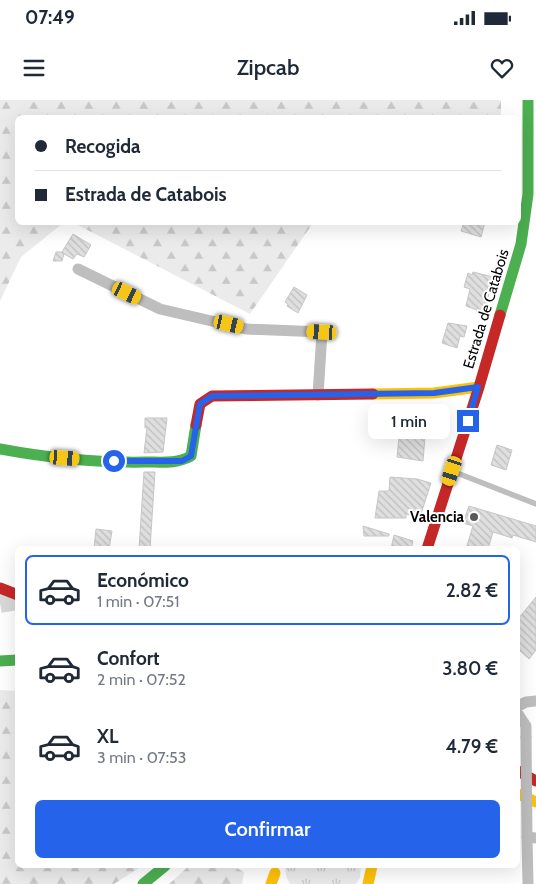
<!DOCTYPE html>
<html lang="es">
<head>
<meta charset="utf-8">
<style>
	:root { --surface:#fff; --page:#f6f6f7; --text:#1f2937; --muted:#747a83; --line:#e0e1e3; --accent:#2563eb }
	body { margin:0; font-family:Cabin,sans-serif; background:var(--page); color:var(--text); height:100vh; display:flex; flex-direction:column; font-size:19px; white-space:nowrap }
	* { box-sizing:border-box; margin:0 }
	p { font-size:16px; color:var(--muted) }
	.icon { flex:none; width:28px; height:28px; fill:none; stroke:currentColor; stroke-width:2; stroke-linecap:round; stroke-linejoin:round }
	.map { position:relative; flex:1; overflow:hidden }
	.side { position:absolute; left:15px; top:446px; width:505px; height:322px; display:flex; flex-direction:column; background:var(--surface); border-radius:8px; box-shadow:0 5px 20px #0002 }
	.side>* { flex:none }
	.hud { position:absolute; left:15px; top:15px; width:506px; height:110px; border-radius:8px; box-shadow:0 5px 20px #0002; display:grid; align-content:center; height:110px; padding:0 20px; background:var(--surface) }
	.end { position:absolute; width:22px; height:22px; margin:-11px; border:6px solid #2563eb; background:#fff; box-shadow:0 0 0 2px #fff }
	.from { border-radius:50% }
	.bubble { position:absolute; height:35px; border-radius:8px; background:var(--surface); box-shadow:0 5px 20px #0002; font-size:16px; font-weight:600; line-height:35px; text-align:center }
	.car { position:absolute; width:15px; height:30px; margin:-15px -8px; border-radius:6px; box-shadow:0 0 4px 1px #0007; background:linear-gradient(#f5c518 24%,#345 0 40%,#f5c518 0 76%,#345 0 86%,#f5c518 0) }
	.hud b { display:flex; align-items:center; gap:18px; height:48px; font-size:19px }
	.hud b+b { border-top:1px solid var(--line) }
	.hud i { width:12px; height:12px; background:var(--text) }
	ul { padding:9px 0 0; list-style:none }
	li { display:flex; align-items:center; gap:15px; height:70px; margin:0 10px 8px; padding:0 10px; border:2px solid transparent; border-radius:8px }
	li div { flex:1 }
	li b { display:block; font-size:19px }
	li em { font-style:normal; font-weight:600 }
	li.on { border-color:var(--accent) }
	li>.icon { width:45px; height:45px; stroke-width:1.5 }
	.primary-button { display:flex; gap:10px; margin-top:auto; padding:10px 20px }
	.primary-button a { flex:1; height:58px; border-radius:8px; background:var(--accent); color:#fff; font-size:20px; font-weight:600; line-height:58px; text-align:center }
	.status { display:flex; justify-content:space-between; align-items:center; height:35px; padding:0 25px; background:var(--surface); direction:ltr }
	.status svg { height:14px; fill:currentColor }
	header { display:flex; justify-content:space-between; align-items:center; height:65px; padding:0 20px; background:var(--surface); font-size:22px; font-weight:600 }
	.map>svg:first-child { display:block }
	.grass { fill:url(#grass-tufts) }
	.forest { fill:url(#forest-firs) }
	.building { fill:url(#building-back-hatch); stroke:#c6c6c6 }
	.lines { fill:none; stroke-linecap:round; stroke-linejoin:round }
	.highway-tunnel { stroke:#d9d9d9; stroke-width:20; stroke-dasharray:20 10; stroke-linecap:butt }
	.lane { stroke:#bebebe; stroke-width:5.5 }
	.street { stroke:#bebebe; stroke-width:11 }
	.fast { stroke:#4caf50; stroke-width:11 }
	.slow { stroke:#ffc107; stroke-width:11 }
	.jam { stroke:#c62828; stroke-width:11 }
	.street-bridge { stroke:#bebebe; stroke-width:11 }
	.route { stroke:#2563eb; stroke-width:6 }
	.poi-dot { fill:#595959; stroke:#fff; stroke-width:2 }
	.labels { text-anchor:middle; stroke-width:4; stroke-linejoin:round; paint-order:stroke }
	.street-label { font-size:15px; fill:#000; stroke:#fff }
	.poi-label { font-size:15px; font-weight:bold; fill:#000; stroke:#fff; text-anchor:end }
</style>
</head>
<body>
<div class="status"><b>07:49</b><svg viewBox="0 0 49 12"><path d="M0 12V9h3v3zM5 12V6h3v6zM10 12V3h3v9zM15 12V0h3v12zM26 1h20v11H26zM47 4h2v5h-2z"/></svg></div>
<header><svg class="icon" aria-label="menu" viewBox="0 0 24 24"><path d="M4 6h16M4 12h16M4 18h16"/></svg>Zipcab<svg class="icon" aria-label="heart" viewBox="0 0 24 24"><path d="M12 20l-8-8c-3-5 5-10 8-4 3-6 11-1 8 4z"/></svg></header>
<div class="map">
<svg width="536" height="784" viewBox="0 0 536 784">
	<defs>
		<pattern id="grass-tufts" width="24" height="20" patternUnits="userSpaceOnUse" patternTransform="scale(1.25)"><rect width="24" height="20" fill="#ebebeb"/><path d="M3 7l-1-3M5 7V3M7 7l1-3M15 17l-1-3M17 17v-4M19 17l1-3" fill="none" stroke="#c8c8c8"/></pattern>
		<pattern id="forest-firs" width="22" height="20" patternUnits="userSpaceOnUse" patternTransform="scale(1.25)"><rect width="22" height="20" fill="#ebebeb"/><path d="M5 1l3.5 6h-7zM16 11l3.5 6h-7z" fill="#c8c8c8"/></pattern>
		<pattern id="building-back-hatch" width="6" height="6" patternUnits="userSpaceOnUse" patternTransform="scale(1.25)"><rect width="6" height="6" fill="#dfdfdf"/><path d="M-1 5l2 2M0 0l6 6M5-1l2 2" fill="none" stroke="#bebebe"/></pattern>
	</defs>
	<rect width="100%" height="100%" fill="#fff"/>
	<path class="grass" d="M285,766H361L360,778L356,784H290L286,776Z"/>
	<path class="forest" d="M0,0H501V17L18,18V122L63,123L21,157L0,201Z
		M74,123H313L250,214Z
		M0,590L17,591L18,766H142L114,784H0Z
		M189,766H233L244,772L242,784H169Z"/>
	<path class="building" d="M464,122H485L481,137L461,131Z
		M73,134L91,145L84,157L77,154L73,159L64,154L62,161H53L56,152H62Z
		M473,172L493,177L484,214L477,212V210L466,206L470,189L464,187L468,173L472,175Z
		M294,187L307,195L298,213L287,206L288,204L285,202Z
		M448,223L467,226L464,237L460,236L457,248L442,243Z
		M431,311H435L434,320L448,324L445,337L434,334V337H425L423,361L397,357L400,328L407,329V326L427,327Z
		M145,318H167L163,352L144,353L147,327L145,328Z
		M497,345L512,350L506,370L491,365Z
		M144,372H155L150,449H139Z
		M390,377L417,379L431,383L420,417L406,414V418H375L379,391H389Z
		M469,406L536,426V442L513,435L512,438L493,432L488,449H466L473,426L463,423Z
		M363,426L389,434V436H364Z
		M96,429L112,431L109,449H94Z
		M394,435L413,441L411,449H391Z
		M536,497V550L529,559L518,549V519Z"/>
	<g class="lines">
		<path class="highway-tunnel" d="M0,503L18,500"/>
		<path class="lane" d="M452,371L536,404"/>
		<path class="street" d="M78,169L160,209L246,229L322,232L318,295
			M518,606L526,602L536,601
			M518,614L526,626V637
			M528,784L527,737L536,738"/>
		<path class="fast" d="M500,215L521,144L528,94V0
			M0,349C48,358 97,363 146,362C161,362 177,364 191,356L196,325
			M0,561L18,560
			M143,784L165,766"/>
		<path class="slow" d="M373,294L434,293L479,287
			M518,694L536,702
			M271,784L275,773
			M368,784L372,766"/>
		<path class="jam" d="M196,325L200,304L212,296L373,294
			M427,449L479,287L500,215
			M0,488L18,495
			M518,671L536,681"/>
		<path class="street-bridge" d="M526,637L527,737"/>
	</g>
	<g class="lines">
		<path class="route" d="M114,361H182L191,356L200,304L212,296L434,293L478,287L468,321"/>
	</g>
	<circle class="poi-dot" cx="474" cy="417" r="5"/>
	<g class="labels">
		<g class="street-label">
			<text transform="translate(486 209) rotate(-73)" y="5">Estrada de Catabois</text>
		</g>
		<g class="poi-label">
			<text x="464" y="422">Valencia</text>
		</g>
	</g>
</svg>
<i class="end from" style="left:114px;top:361px"></i>
<i class="end" style="left:468px;top:321px"></i>
<div class="bubble" style="left:368px;top:304px;width:82px">1 min</div>
<i class="car" style="left:127px;top:193px;rotate:116deg"></i>
<i class="car" style="left:229px;top:224px;rotate:103deg"></i>
<i class="car" style="left:322px;top:232px;rotate:273deg"></i>
<i class="car" style="left:65px;top:358px;rotate:94deg"></i>
<i class="car" style="left:452px;top:371px;rotate:198deg"></i>
<div class="hud">
<b><i class="from"></i>Recogida</b>
<b><i></i>Estrada de Catabois</b>
</div>
<section class="side">
<ul>
<li class="on"><svg class="icon" aria-label="car" viewBox="0 0 24 24"><path d="M5 17H2v-5l4-1 3-4h7l3 4 3 1v5h-3M9 17h6M6 11h13"/><circle cx="7" cy="17" r="2"/><circle cx="17" cy="17" r="2"/></svg><div><b>Económico</b><p>1 min · 07:51</p></div><em>2.82 €</em></li>
<li><svg class="icon" aria-label="car" viewBox="0 0 24 24"><path d="M5 17H2v-5l4-1 3-4h7l3 4 3 1v5h-3M9 17h6M6 11h13"/><circle cx="7" cy="17" r="2"/><circle cx="17" cy="17" r="2"/></svg><div><b>Confort</b><p>2 min · 07:52</p></div><em>3.80 €</em></li>
<li><svg class="icon" aria-label="car" viewBox="0 0 24 24"><path d="M5 17H2v-5l4-1 3-4h7l3 4 3 1v5h-3M9 17h6M6 11h13"/><circle cx="7" cy="17" r="2"/><circle cx="17" cy="17" r="2"/></svg><div><b>XL</b><p>3 min · 07:53</p></div><em>4.79 €</em></li>
</ul>
<div class="primary-button"><a>Confirmar</a></div>
</section>
</div>
</body>
</html>
